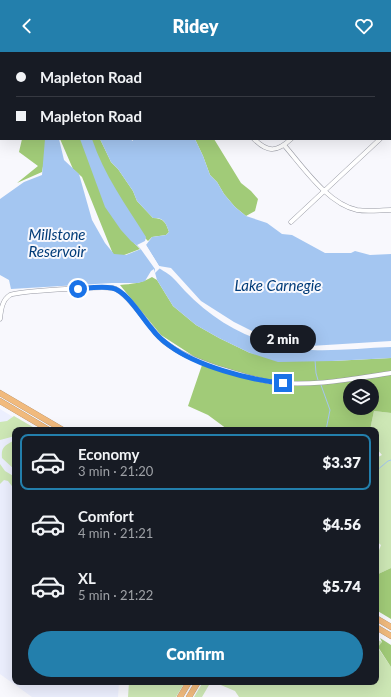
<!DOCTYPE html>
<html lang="en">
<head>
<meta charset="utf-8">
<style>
	:root { --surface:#171b24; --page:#20242c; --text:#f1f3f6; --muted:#9ea1a6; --line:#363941; --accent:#237fac }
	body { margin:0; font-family:Lato,sans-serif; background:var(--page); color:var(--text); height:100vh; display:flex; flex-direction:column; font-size:15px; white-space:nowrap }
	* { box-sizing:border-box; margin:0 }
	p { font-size:13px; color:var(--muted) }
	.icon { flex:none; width:22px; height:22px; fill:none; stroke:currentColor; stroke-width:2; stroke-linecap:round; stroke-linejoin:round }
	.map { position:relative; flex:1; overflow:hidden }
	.sheet { position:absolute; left:12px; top:375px; width:367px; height:258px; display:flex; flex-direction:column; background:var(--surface); border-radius:8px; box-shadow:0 4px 16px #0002 }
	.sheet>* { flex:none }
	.banner { position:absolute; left:0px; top:0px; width:391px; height:88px; box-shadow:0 4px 16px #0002; display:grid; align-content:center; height:88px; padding:0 16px; background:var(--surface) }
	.controls { position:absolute; left:343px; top:327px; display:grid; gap:8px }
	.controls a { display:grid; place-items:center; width:36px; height:36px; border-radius:50%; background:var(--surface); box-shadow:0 4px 16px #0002; font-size:20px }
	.end { position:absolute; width:18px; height:18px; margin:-9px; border:5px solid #1a73e8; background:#fff; box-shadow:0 0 0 2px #fff }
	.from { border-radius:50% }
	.bubble { position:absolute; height:28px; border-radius:14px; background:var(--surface); box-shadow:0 4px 16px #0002; font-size:13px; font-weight:800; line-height:28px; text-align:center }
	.banner b { display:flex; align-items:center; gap:14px; height:38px; font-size:15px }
	.banner b+b { border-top:1px solid var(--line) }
	.banner i { width:10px; height:10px; background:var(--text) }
	ul { padding:7px 0 0; list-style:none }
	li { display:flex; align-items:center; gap:12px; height:56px; margin:0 8px 6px; padding:0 8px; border:2px solid transparent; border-radius:8px }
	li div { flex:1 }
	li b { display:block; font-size:15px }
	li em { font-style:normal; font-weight:800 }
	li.active { border-color:var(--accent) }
	li>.icon { width:36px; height:36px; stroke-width:1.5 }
	.button { display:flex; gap:8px; margin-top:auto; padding:8px 16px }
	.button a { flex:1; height:46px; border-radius:24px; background:var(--accent); color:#fff; font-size:16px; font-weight:800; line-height:46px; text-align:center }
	header { display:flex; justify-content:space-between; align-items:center; height:52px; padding:0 16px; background:var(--accent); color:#fff; font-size:18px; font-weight:800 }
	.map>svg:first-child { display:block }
	.built { fill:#eceffe }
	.green { fill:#cde7b5 }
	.forest { fill:#a1cb78; fill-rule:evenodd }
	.water { fill:#a4c6f1 }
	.pier { fill:#f8f8fd }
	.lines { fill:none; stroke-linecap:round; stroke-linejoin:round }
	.stream { stroke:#a4c6f1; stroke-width:1 }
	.minor-casing { stroke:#989aa4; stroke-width:5 }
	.highway-casing { stroke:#b18d67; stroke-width:6 }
	.minor { stroke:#fff; stroke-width:4 }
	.highway { stroke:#f1ba7d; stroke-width:5.5 }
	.route { stroke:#1a73e8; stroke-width:5 }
	.labels { text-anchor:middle; stroke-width:4; stroke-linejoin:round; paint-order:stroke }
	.water-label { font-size:15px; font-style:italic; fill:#003b78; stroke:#f8f8fd }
</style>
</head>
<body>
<header><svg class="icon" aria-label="back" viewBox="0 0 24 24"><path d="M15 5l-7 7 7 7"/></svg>Ridey<svg class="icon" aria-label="heart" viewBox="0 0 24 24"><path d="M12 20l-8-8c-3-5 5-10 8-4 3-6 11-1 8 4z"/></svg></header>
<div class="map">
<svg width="391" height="645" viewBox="0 0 391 645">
	<rect width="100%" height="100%" fill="#f8f8fd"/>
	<path class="built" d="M0,357L34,378H15V630H119L118,645H32L0,622Z"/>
	<path class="green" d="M374,359L391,361V516L376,523V501H378L381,493L376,489V406L382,403L376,396V378H370Z
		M14,364L38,378H15V384L0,388V370L7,369Z
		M13,389L15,390V418L2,406C1,396 4,394 13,389Z
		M0,412L5,419L15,425V438L8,429L4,428L0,432Z
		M376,587L382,590L378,596L391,615V645H239L235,639L216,631L209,633L202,645H194L203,630H376Z
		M129,630H185L176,645H128Z"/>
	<path class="forest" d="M22,87H48L42,120L17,131L38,114L19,100Z
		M60,87H100L111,110L118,117L133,139L137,149L153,166C164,166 166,171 169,180L166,183L152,185L148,189L144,185L134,191L140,197L119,205L113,202L82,125L73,117Z
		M195,87H214L241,131L251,139L258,147L255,159L246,164L235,155L224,142L217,130L210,123L203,104Z
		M152,225L157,228L173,254L196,273L219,286L250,301L332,309L391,306V361L374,359L370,378H227V377L208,363L188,354L202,313L198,307L161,283L120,233C132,232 142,231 152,225ZM350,334H372V356H350Z
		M391,516V567L376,558V523Z
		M380,586L391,593V615L378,595L382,590Z"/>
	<path class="water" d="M45,87H59L64,108L79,122L92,168L105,191L114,202L126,203L141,197L131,189L121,178L105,155L80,87H92C104,123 126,153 146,185L144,193C149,200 153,211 159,216C165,220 171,223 176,229C212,271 257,295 312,298C338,299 365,296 391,295V306L332,309L278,310L250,301L219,286L196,273L173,254L157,228L154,217L151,219L145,229L138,231H112L11,237L9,228L0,223V147L24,130L42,123Z
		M100,87H130L133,89V87H195L203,104L210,123L217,130L224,142L235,155L246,164L267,171L282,182L292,183L325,201H351L355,199L370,203L391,202V289L310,294L298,293L285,288L260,283L234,270L201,249L171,216L159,214L146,193L152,185L166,183L169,180C166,171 164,165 153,166L137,149L133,139L118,117L111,110Z"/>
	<path class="pier" d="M145,189H146V193L159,214L161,215L155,221V217L140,196L137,193Z"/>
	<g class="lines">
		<path class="stream" d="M315,308L316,321L318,328
			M321,333L330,358L326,378
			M376,419L388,409L391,408"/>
		<defs>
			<path id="minor" d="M355,0L356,1
				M4,1V0
				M290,1L291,0
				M376,1L377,0
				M0,16L1,13
				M390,78L391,77
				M254,87C268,101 277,100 291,87
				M284,93C303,115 328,152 357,158C368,160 380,158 391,158
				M291,170L380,87
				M0,267C1,258 2,248 10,243C18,239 103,234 113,236C127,239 149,276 162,288C179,302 198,309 218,316C236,321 253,327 271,330C311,335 351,327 391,321"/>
			<path id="highway" d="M0,341L63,378
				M0,349L49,378
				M376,566L391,575
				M376,575L391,584
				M180,645L189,630
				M189,645L198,630"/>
		</defs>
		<use href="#minor" class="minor-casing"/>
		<use href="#highway" class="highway-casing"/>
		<use href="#minor" class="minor"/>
		<use href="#highway" class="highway"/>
	</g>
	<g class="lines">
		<path class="route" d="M78,237C89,236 101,234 112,236C127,239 142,266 152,277C157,284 163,289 170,294C197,314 249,328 283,331"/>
	</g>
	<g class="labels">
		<g class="water-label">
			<text x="57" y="188">Millstone<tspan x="57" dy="17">Reservoir</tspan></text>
			<text x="278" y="239">Lake Carnegie</text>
		</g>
	</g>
</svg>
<div class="controls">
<a><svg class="icon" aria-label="layers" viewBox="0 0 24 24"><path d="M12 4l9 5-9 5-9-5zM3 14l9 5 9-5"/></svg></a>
</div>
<i class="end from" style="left:78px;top:237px"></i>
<i class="end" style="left:283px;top:331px"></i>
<div class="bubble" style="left:250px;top:273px;width:66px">2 min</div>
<div class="banner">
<b><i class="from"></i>Mapleton Road</b>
<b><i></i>Mapleton Road</b>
</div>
<section class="sheet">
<ul>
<li class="active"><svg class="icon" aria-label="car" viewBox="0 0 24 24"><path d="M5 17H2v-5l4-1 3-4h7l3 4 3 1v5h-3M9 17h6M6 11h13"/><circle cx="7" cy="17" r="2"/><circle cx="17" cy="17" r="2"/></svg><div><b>Economy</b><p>3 min · 21:20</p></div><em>$3.37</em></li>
<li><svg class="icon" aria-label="car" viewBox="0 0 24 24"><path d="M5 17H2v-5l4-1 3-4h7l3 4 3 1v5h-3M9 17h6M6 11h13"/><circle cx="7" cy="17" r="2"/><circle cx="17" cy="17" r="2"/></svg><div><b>Comfort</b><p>4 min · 21:21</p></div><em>$4.56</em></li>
<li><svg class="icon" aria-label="car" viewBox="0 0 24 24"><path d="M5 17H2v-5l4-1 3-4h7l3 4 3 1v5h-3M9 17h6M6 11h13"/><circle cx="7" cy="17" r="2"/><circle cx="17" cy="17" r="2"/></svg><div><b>XL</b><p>5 min · 21:22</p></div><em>$5.74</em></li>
</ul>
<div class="button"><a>Confirm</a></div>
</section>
</div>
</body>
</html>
